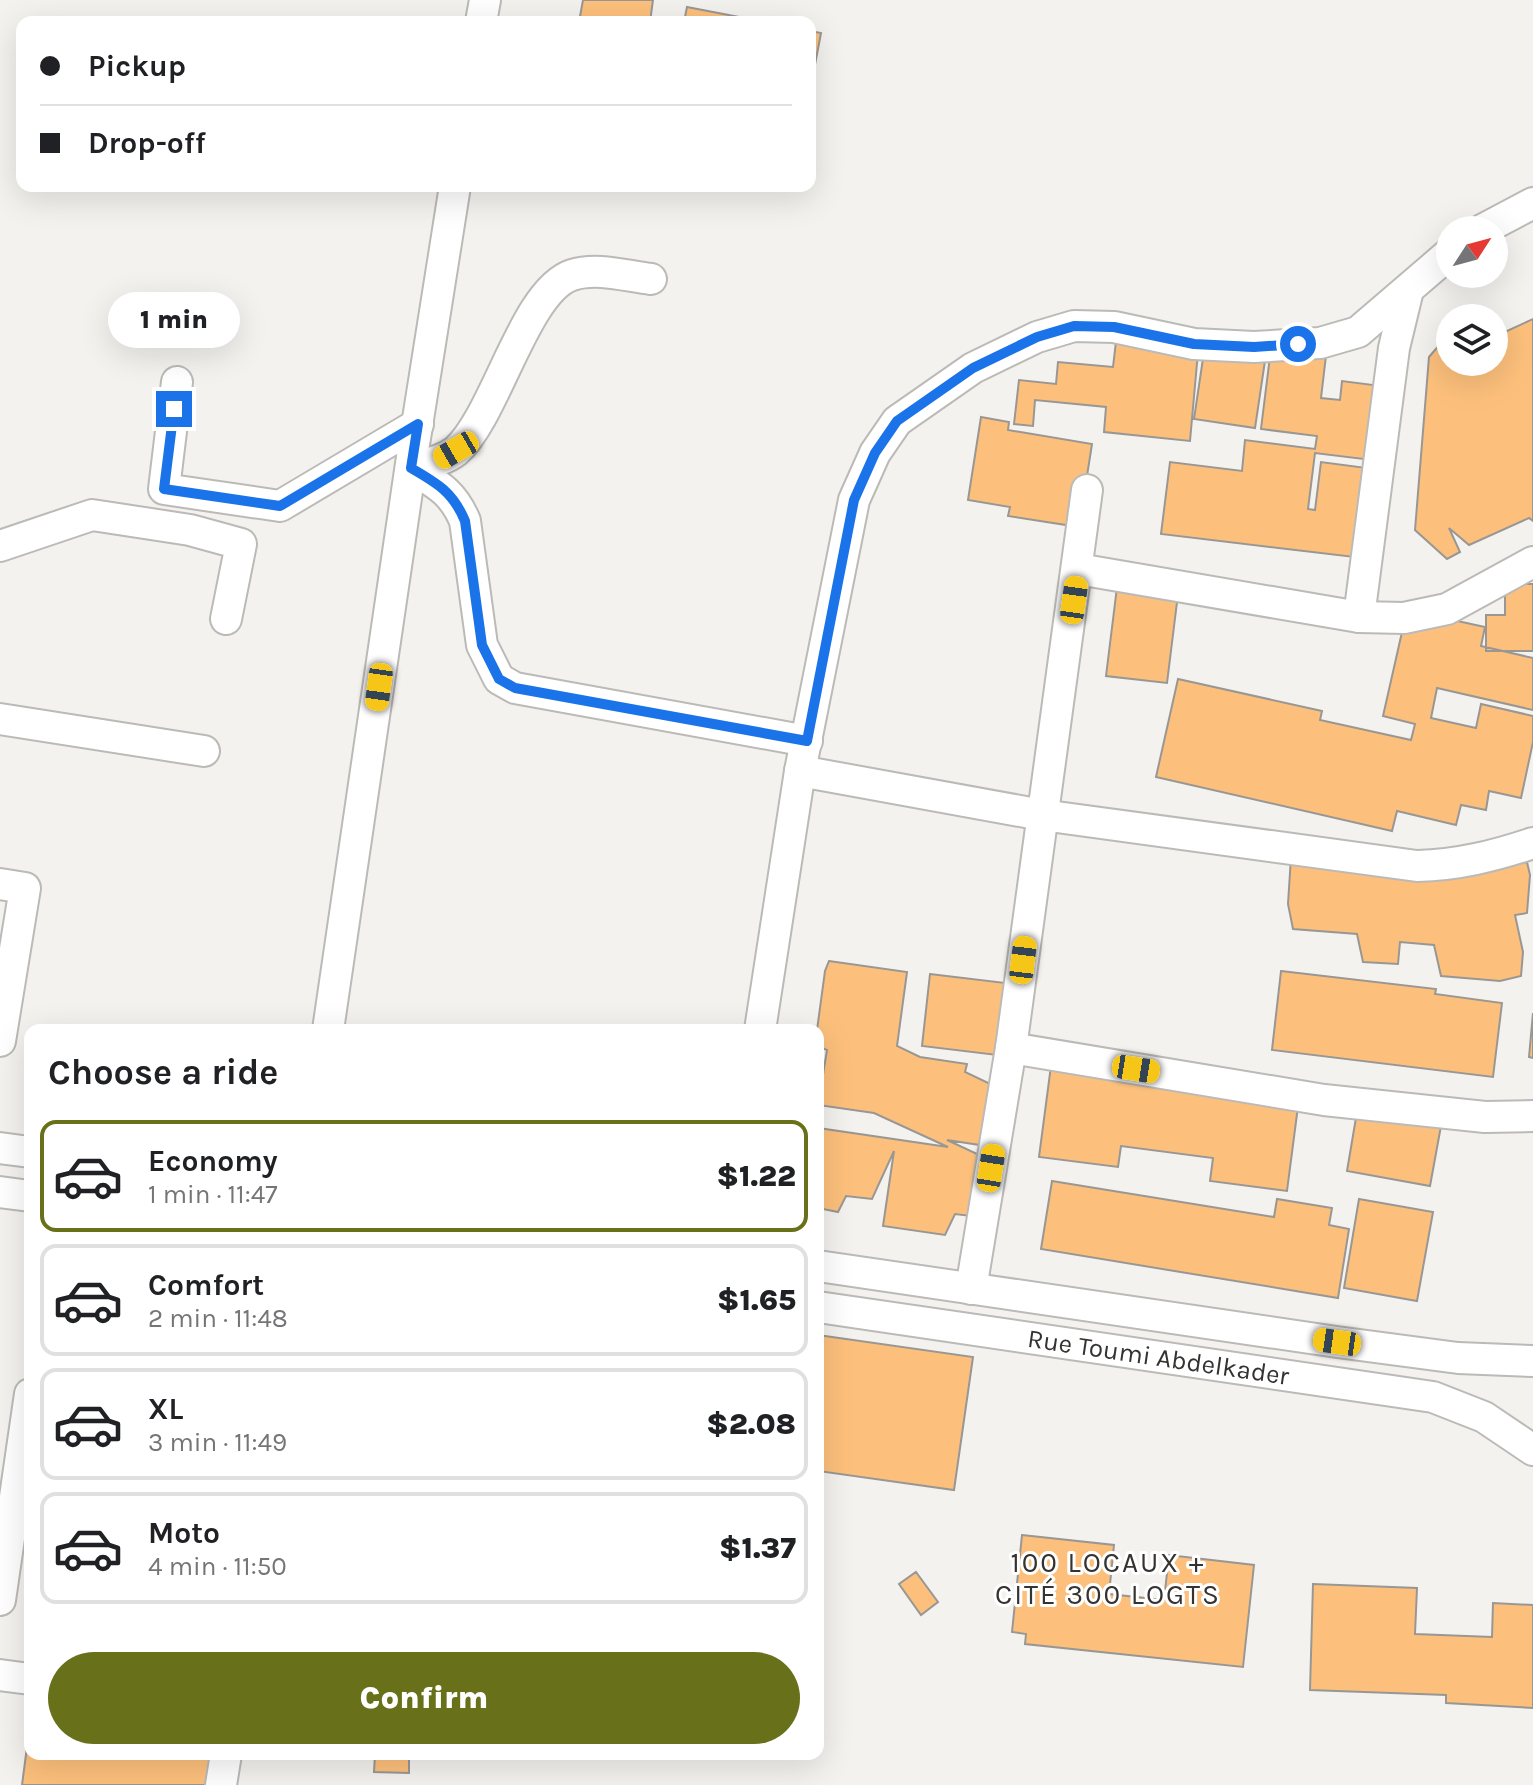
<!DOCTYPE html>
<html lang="en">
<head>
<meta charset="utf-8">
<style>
	:root { --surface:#fff; --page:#f6f6f6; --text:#202124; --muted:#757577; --line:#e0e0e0; --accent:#687119 }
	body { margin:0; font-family:Karla,sans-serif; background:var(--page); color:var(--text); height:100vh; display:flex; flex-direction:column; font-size:30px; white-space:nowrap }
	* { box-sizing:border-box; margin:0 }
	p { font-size:26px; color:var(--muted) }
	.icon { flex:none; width:44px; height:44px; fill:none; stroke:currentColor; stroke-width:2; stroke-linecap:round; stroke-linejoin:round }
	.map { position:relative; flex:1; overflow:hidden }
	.panel { position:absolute; left:24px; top:1024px; width:800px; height:736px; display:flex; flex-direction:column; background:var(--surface); border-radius:16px; box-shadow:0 8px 32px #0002 }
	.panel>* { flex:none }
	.hud { position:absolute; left:16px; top:16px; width:800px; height:176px; border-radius:16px; box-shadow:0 8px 32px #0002; display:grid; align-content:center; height:176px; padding:0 24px; background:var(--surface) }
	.needle { width:52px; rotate:54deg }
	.fabs { position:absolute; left:1436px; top:216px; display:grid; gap:16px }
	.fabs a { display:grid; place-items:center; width:72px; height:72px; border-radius:50%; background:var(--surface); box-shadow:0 8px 32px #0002; font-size:40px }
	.end { position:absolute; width:36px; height:36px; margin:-18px; border:10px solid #1a73e8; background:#fff; box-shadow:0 0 0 4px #fff }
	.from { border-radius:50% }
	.bubble { position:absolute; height:56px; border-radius:28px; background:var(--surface); box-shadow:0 8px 32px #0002; font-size:26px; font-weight:800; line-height:56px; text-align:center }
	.car { position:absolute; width:24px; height:48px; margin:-24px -12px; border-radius:10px; box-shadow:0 0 6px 2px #0007; background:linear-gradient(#f5c518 24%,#345 0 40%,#f5c518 0 76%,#345 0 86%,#f5c518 0) }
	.hud b { display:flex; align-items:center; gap:28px; height:76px; font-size:30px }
	.hud b+b { border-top:2px solid var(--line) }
	.hud i { width:20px; height:20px; background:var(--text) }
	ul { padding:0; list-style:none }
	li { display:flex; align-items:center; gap:24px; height:112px; margin:0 16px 12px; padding:0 8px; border:4px solid var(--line); border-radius:16px }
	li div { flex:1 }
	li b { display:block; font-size:30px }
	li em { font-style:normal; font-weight:800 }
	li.selected { border-color:var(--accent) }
	li>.icon { width:72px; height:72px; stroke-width:1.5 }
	h2 { padding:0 24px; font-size:36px; line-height:96px }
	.primary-button { display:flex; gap:16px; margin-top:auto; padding:16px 24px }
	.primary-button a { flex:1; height:92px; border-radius:48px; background:var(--accent); color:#fff; font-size:32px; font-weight:800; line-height:92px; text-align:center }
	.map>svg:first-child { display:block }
	.building { fill:#fdc07c; stroke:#999794; stroke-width:2 }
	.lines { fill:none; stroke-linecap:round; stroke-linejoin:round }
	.minor-casing { stroke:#bcbab7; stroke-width:34 }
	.minor { stroke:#fff; stroke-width:30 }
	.route { stroke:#1a73e8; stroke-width:10 }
	.labels { text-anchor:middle; stroke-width:6; stroke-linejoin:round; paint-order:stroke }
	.street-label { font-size:26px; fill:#343332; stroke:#fff }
	.neighbourhood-label { font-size:28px; letter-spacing:2px; fill:#343332; stroke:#fff }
</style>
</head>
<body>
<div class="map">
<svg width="1533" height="1785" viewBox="0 0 1533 1785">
	<rect width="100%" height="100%" fill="#f4f2ef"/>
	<path class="building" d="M583,0H653L650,22H579Z
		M687,7L765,22H684Z
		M810,31L821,33L810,91Z
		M1533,319V521L1529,518L1469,545L1449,528L1460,552L1447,559L1415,530L1429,357L1447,336H1450V362H1494V337Z
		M1117,333L1199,341L1190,441L1104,432L1106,407L1035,400L1033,426L1014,424L1019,380L1056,384L1058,362L1113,367Z
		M1272,340L1327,347L1321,398L1340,400L1342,381L1397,388L1388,462L1315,453L1308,509L1315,510L1321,462L1382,470L1371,559L1161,534L1170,462L1242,471L1245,440L1315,449L1317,436L1261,429Z
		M1205,345L1266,354L1255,428L1194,419Z
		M981,417L1009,422L1008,430L1092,444L1079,527L1008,516L1010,507L968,500Z
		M1118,579L1179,586L1167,683L1106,676Z
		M1505,584H1533V651H1486V615H1505Z
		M1407,610L1485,627L1481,646L1533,658V710L1437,688L1431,718L1476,728L1481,704L1533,716V742L1521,798L1489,791L1486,810L1461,805L1456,825L1397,811L1392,831L1156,777L1178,679L1322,711L1320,720L1411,740L1415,724L1383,716Z
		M1291,857L1483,871L1527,862L1530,875L1527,913L1515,915L1523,952L1521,976L1500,981L1441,976L1434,945L1400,942L1398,964L1363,962L1357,934L1293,929L1288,904Z
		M829,961L907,972L897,1046L920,1057L967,1064L965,1072L1001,1089L993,1147L947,1140L988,1159L979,1217L955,1214L945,1235L883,1226L894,1151L872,1199L846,1196L838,1212L818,1208V1128L948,1147L874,1113L818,1105L827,1050L818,1046L817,1030L825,971Z
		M1281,971L1436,989L1435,994L1502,1003L1493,1077L1272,1050Z
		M930,974L1014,984L1005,1056L922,1046Z
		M1533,1013V1058L1529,1057Z
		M1052,1058L1300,1091L1287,1191L1210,1181L1213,1158L1121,1146L1118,1167L1039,1157Z
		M1359,1100L1443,1115L1430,1186L1347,1171Z
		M1052,1181L1274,1217L1277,1199L1332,1208L1329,1225L1349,1229L1338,1298L1041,1249Z
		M1359,1199L1433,1212L1417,1301L1344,1288Z
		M818,1335L973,1357L954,1490L818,1471Z
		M1022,1535L1114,1545L1109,1594L1164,1600L1169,1555L1254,1565L1243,1667L1025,1644L1026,1634L1012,1632Z
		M916,1572L938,1602L921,1615L899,1584Z
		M1313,1584L1417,1588L1415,1634L1492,1637L1493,1603L1533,1605V1708L1446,1703V1695L1310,1690Z
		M30,1724V1754H223L218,1785H22Z
		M375,1754H409V1773L374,1772Z"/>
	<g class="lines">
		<defs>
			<g id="minor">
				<path d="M481,22L485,0"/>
				<path d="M1482,230L1533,203"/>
				<path d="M651,279C626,276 597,267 572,275C524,291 496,416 456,451C443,461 426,464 411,468C437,484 453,492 465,521L482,645L499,679L515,688L807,741"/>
				<path d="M177,382L164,489L280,506L418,424"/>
				<path d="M0,546L92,515L190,530L241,544L226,619"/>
				<path d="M1078,569L1359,617L1404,618L1447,609L1533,562"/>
				<path d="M1359,617L1394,348L1408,290"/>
				<path d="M0,719L204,751"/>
				<path d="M800,771L1042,815L1417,866C1458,865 1494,856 1533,843"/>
				<path d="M0,884L25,888L0,1041"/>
				<path d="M328,1030L412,457L455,186"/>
				<path d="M760,1030L800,771L854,500L875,453L897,421L973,368L1037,337L1074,326L1114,327L1194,344L1254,347L1320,343L1358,332L1450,253"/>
				<path d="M1011,1048L1324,1100L1485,1117L1533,1116"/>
				<path d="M0,1148L30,1152"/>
				<path d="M0,1192L30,1196"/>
				<path d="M818,1266L1337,1342L1458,1358L1533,1361"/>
				<path d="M971,1289L1011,1048L1087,490"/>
				<path id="s1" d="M818,1307L1433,1397L1484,1417L1533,1450"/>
				<path d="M0,1600L30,1394"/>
				<path d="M0,1675L30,1679"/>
				<path d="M221,1785L226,1754"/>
			</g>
		</defs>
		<use href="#minor" class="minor-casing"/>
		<use href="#minor" class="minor"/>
	</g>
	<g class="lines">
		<path class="route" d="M174,409L164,489L280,506L418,424L411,468C437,483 453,492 465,521L482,645L499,679L515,688L807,741L854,500L875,453L897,421L973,368L1037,337L1074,326L1114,327L1194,344L1254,347L1298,344"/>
	</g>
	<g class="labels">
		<g class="street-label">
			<text dy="9" stroke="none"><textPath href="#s1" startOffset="344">Rue Toumi Abdelkader</textPath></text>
		</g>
		<g class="neighbourhood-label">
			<text x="1108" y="1572">100 LOCAUX +<tspan x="1108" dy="32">CITÉ 300 LOGTS</tspan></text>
		</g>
	</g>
</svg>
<div class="fabs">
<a><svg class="needle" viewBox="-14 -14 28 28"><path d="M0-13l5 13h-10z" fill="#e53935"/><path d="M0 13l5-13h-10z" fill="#757577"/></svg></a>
<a><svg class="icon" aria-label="layers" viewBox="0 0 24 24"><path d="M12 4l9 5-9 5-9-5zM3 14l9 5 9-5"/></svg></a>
</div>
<i class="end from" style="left:1298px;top:344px"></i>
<i class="end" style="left:174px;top:409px"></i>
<div class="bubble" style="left:108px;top:292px;width:132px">1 min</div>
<i class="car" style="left:456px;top:450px;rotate:240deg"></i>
<i class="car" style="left:1074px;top:600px;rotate:8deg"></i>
<i class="car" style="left:379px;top:687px;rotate:188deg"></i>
<i class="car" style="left:1023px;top:960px;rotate:7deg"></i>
<i class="car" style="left:1136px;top:1069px;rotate:99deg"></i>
<i class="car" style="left:991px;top:1168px;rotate:9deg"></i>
<i class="car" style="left:1337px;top:1342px;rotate:278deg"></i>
<div class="hud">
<b><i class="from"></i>Pickup</b>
<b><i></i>Drop-off</b>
</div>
<section class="panel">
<h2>Choose a ride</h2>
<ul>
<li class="selected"><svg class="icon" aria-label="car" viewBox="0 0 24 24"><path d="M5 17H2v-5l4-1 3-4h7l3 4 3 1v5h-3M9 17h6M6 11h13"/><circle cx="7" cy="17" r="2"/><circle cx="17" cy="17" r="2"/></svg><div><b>Economy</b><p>1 min · 11:47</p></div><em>$1.22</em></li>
<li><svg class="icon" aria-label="car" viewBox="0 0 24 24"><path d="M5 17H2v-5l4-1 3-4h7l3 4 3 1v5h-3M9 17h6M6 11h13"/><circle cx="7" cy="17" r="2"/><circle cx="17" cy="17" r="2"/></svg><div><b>Comfort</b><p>2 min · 11:48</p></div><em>$1.65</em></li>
<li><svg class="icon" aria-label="car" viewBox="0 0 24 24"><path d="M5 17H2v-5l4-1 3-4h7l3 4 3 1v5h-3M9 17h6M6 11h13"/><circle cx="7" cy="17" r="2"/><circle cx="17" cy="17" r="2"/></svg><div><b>XL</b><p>3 min · 11:49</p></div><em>$2.08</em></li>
<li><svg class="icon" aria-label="car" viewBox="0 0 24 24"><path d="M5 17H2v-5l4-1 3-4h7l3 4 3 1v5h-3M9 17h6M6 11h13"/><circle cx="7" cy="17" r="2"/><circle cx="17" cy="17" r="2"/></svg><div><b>Moto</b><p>4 min · 11:50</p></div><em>$1.37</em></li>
</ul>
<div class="primary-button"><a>Confirm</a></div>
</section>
</div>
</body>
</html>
